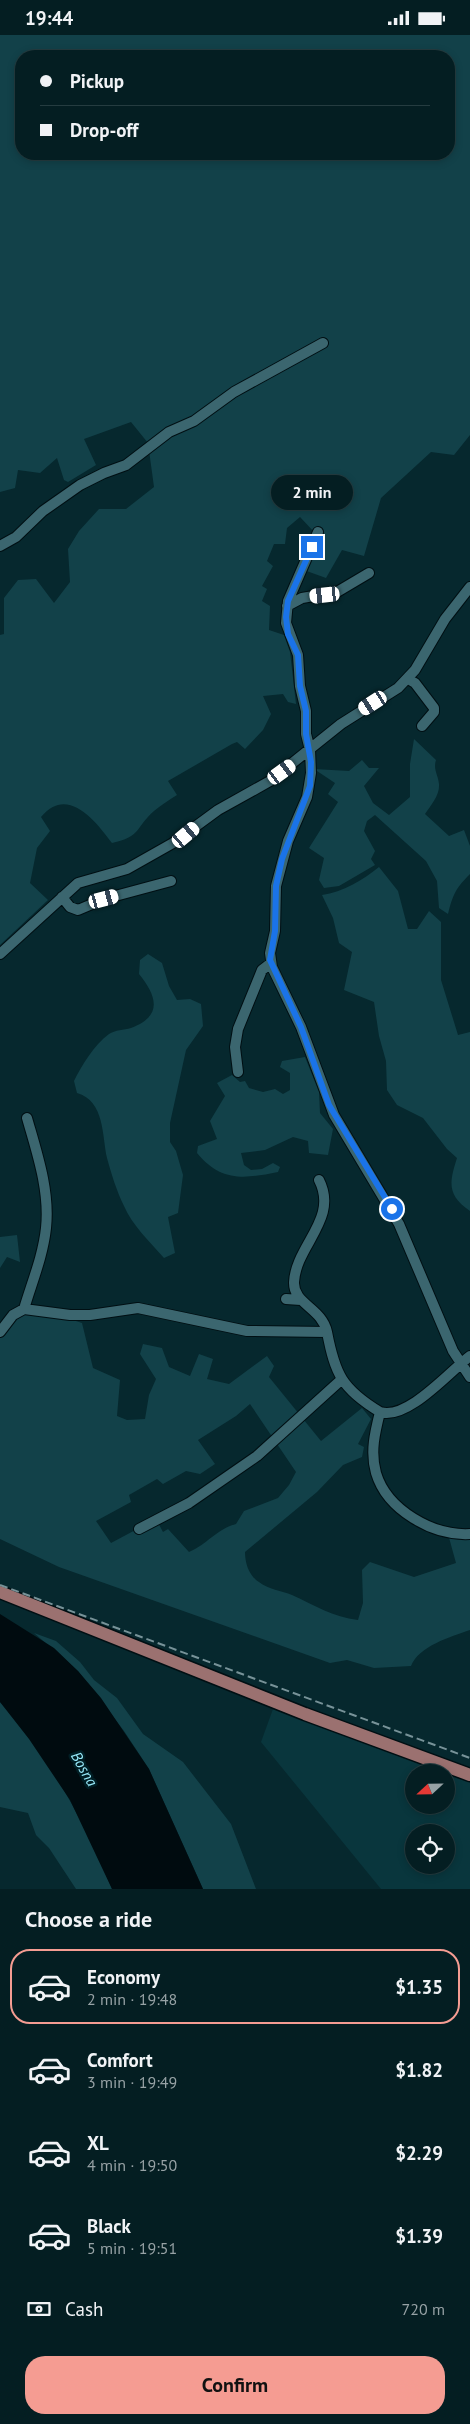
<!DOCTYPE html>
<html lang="en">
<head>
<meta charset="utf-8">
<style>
	:root { --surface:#041e22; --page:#0d272a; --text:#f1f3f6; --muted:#97a2a5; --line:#253c40; --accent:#f59c92 }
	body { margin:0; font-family:"PT Sans",sans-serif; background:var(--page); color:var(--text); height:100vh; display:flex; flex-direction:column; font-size:19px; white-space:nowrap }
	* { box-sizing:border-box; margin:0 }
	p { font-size:16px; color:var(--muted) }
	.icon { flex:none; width:28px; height:28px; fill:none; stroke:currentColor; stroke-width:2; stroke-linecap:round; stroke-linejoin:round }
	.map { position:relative; height:1854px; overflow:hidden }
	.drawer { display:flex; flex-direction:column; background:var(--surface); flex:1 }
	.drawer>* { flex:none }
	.guide { position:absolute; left:15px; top:15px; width:440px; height:110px; border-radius:20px; box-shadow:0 2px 8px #0003,0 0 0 1px var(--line); display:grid; align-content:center; height:110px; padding:0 25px; background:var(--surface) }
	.needle { width:32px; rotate:248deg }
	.fabs { position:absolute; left:405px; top:1729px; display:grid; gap:10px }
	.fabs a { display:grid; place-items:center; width:50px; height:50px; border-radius:50%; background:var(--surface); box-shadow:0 2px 8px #0003,0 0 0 1px var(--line); font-size:25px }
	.end { position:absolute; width:22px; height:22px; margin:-11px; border:6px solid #1a73e8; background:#fff; box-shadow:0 0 0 2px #fff }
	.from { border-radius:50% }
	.bubble { position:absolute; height:35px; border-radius:18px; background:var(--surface); box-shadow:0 2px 8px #0003,0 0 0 1px var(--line); font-size:16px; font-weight:800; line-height:35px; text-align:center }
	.car { position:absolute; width:15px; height:30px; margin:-15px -8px; border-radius:6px; box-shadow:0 0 4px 1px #0007; background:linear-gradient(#fff 24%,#345 0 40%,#fff 0 76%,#345 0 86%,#fff 0) }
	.guide b { display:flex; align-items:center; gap:18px; height:48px; font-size:19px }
	.guide b+b { border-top:1px solid var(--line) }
	.guide i { width:12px; height:12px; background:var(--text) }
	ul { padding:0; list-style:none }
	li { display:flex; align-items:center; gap:15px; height:75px; margin:0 10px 8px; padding:0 15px; border:2px solid transparent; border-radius:20px }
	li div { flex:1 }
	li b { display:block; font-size:19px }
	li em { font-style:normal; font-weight:800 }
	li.on { border-color:var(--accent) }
	li>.icon { width:45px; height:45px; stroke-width:1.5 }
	h2 { padding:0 25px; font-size:22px; line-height:60px }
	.pay { display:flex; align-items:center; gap:12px; height:55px; padding:0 25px; font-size:19px }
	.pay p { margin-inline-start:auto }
	.cta { display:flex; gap:10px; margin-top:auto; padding:10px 25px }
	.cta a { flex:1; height:58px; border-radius:20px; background:var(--accent); color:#111; font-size:20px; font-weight:800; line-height:58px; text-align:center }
	.status { display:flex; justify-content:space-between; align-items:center; height:35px; padding:0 25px; background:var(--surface); direction:ltr }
	.status svg { height:14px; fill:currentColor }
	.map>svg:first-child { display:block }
	.built { fill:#09363d; fill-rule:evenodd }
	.green { fill:#124149; fill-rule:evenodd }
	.water { fill:#000b0f }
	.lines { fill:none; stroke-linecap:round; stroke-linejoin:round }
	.minor-casing { stroke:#000f13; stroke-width:12 }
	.major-casing { stroke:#000f13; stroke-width:15 }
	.minor { stroke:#3b666f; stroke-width:10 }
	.major { stroke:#9b7170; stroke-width:12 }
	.rail { stroke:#779298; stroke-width:2; stroke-dasharray:8 4; stroke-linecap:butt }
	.route { stroke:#1a73e8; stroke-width:6 }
	.labels { text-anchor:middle; stroke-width:5; stroke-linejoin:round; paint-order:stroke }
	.water-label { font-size:15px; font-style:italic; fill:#97e9f9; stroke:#001e24 }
</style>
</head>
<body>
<div class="status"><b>19:44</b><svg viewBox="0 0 49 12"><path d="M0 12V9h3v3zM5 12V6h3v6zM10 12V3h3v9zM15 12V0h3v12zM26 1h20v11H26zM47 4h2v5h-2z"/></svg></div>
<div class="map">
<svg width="470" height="1854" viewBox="0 0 470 1854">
	<rect width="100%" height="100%" fill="#06282e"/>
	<path class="built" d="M273,1674L445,1737L414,1738V1770H446V1738L470,1747V1854H381L261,1707ZM414,1798H446V1830H414Z"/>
	<path class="green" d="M0,0H470V400L454,420L431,417L381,463L364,521L342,515L326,543L301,534L315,498L300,482L287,493L285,509H274L267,526L273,531L262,551L267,554L262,566L270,571L269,595L284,600L290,617L296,669L288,667L283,659L263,661L271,679L263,695L245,714L237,707L232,709L168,746L177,760C169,765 161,770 154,776C135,793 141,802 112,808C95,785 67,750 41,782L50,796L37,813L30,848L48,865L0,910V600L4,599V563L18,545L36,544L54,568L70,547L68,514L79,496L99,474H126L154,452L148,408L131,387L84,404L96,430L68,447L64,445L57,423L40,438L18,435L15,453L0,457ZM21,21H449V119H21Z
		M414,704L436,725C433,735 438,739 439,749C440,760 431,770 425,779L449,801L464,795L470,811V839C456,853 453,859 448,879L439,873L437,846L426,826L375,780L367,786L364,796L375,816L371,824L375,830L339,851L324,853L319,845L324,823L309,813L338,767L328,759L335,748L314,734L349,736L362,725L369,733H379L364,751L373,768L389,780L410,762V729Z
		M379,832L398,856L408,894H417L429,876L441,887V945L458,1000L470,997V1176C447,1160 449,1148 457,1123L447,1114L423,1083L397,1070L387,1055L386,1026L379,1001L374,967L344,955L352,917L339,908L333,883L322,860C343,857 363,845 379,832Z
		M148,919L162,928L169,951L177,965L190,964L201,969L203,991L186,1015L170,1088V1107L176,1116L183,1140L178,1178L168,1182L175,1218L164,1223C150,1207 132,1190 124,1171C117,1157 111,1138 107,1123C102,1101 105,1066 77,1058L74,1046C82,1030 94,1010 109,999C115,995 124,995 131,993C163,981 157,961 139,939L140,925Z
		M305,1022L319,1057L320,1078L333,1094L328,1120L309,1118L308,1106L293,1102L265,1115L241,1118L244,1130L251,1135L262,1134L273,1128L280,1132L278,1137C244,1144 221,1147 197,1118L198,1111L217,1104L210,1086L225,1061L217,1048L232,1040L240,1047L245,1046L249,1053L263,1057L275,1054L283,1059L290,1055V1038L280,1032L282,1026Z
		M17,1200L20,1227L7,1222L0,1233V1202Z
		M27,1278C45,1282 64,1281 82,1288L93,1333L120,1345L117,1381L127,1385L145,1384L149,1360L156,1344L140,1319L143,1309L162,1313L169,1332L190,1341L199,1319L213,1324L207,1344L229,1349L267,1321L274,1331L269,1342L321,1406L362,1373L371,1384L358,1409L364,1412L362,1422L343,1430L317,1457L245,1517C245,1528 249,1541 259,1547C268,1554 282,1556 292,1560C314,1570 333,1582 358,1585L363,1568L362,1535L370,1527L414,1542L456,1528L448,1499L470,1500V1595C450,1602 419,1611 411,1631L374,1633L347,1625L330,1628L59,1532L0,1504V1303L14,1285ZM250,1369L296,1437L289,1450L278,1463L244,1476L236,1489C217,1494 206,1510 189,1517L168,1494L163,1497L156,1484L111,1508L96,1486L131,1467L129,1460L157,1444L163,1449L186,1436L200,1439L215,1429L198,1405L236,1381Z
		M34,1598L56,1606L80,1627L94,1645L117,1663L143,1699L183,1727L231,1789L256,1854H203L149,1734L124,1696L78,1636Z
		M0,1667C48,1720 85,1787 112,1854H76L49,1813L36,1800L28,1778L0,1772Z"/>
	<path class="water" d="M0,1579L54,1613L78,1636L101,1663L149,1734L203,1854H112L70,1765L29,1704L0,1667Z"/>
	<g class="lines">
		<defs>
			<path id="minor" d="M318,497L288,566L286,588L298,620L300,651L306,676V699L310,715L311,738L307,762L288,806L276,851L275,896L270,918L272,932L301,992L334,1080L399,1189L453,1316L470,1342
				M0,511L16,502L43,476L80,450L104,438L126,430L169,397L194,386L234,357L323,308
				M287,571L302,563L337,557L369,538
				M408,644L415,648L434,673V677L422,691
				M62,862L70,872L78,875L104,864L171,846
				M0,919L78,848L127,834L173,808L218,775L270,746L341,689L398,653L415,635L445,584L470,552
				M238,1037L235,1012L238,994L262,935L271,928
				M319,1145C339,1184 296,1210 294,1247C293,1269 322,1273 327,1297
				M286,1264L301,1265
				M24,1274C32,1247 43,1221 46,1193C50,1156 37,1118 27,1083
				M0,1297L13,1280L24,1274L70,1280H90L138,1273L247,1296L327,1297C335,1339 342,1354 380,1377C375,1397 370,1417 376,1438C387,1475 433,1501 470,1499
				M380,1377C407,1386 450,1336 470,1321
				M139,1494L189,1468L257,1421L341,1345"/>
			<path id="major" d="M0,1557L305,1679L470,1740"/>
		</defs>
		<use href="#minor" class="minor-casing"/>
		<use href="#major" class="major-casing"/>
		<use href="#minor" class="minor"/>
		<use href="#major" class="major"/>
		<path class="rail" d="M0,1550L470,1723"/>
	</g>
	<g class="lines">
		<path class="route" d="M312,512L288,566L286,582L288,599L298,620L300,651L306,676V699L311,727L310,751L282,824L276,851L275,896L270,925L301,992L329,1070L392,1174"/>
	</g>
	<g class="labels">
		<g class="water-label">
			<text transform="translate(84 1734) rotate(60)" y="5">Bosna</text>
		</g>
	</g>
</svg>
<div class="fabs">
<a><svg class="needle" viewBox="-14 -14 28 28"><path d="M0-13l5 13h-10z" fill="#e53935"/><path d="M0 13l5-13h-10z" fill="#97a2a5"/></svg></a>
<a><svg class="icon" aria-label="locate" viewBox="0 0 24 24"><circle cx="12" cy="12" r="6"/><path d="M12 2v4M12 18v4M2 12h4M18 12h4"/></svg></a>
</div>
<i class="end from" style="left:392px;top:1174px"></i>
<i class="end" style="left:312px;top:512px"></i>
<div class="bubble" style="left:271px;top:440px;width:82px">2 min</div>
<i class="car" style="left:325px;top:560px;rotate:264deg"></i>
<i class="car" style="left:373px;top:668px;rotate:237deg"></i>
<i class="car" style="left:282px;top:737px;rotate:54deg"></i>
<i class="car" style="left:186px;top:800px;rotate:50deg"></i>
<i class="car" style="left:104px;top:864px;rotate:75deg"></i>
<div class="guide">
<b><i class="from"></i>Pickup</b>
<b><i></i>Drop-off</b>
</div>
</div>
<section class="drawer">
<h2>Choose a ride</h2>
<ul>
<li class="on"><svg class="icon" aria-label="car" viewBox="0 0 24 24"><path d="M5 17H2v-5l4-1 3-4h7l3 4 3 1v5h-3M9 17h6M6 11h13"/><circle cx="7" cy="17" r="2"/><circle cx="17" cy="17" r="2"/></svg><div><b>Economy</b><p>2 min · 19:48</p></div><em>$1.35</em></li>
<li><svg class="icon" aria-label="car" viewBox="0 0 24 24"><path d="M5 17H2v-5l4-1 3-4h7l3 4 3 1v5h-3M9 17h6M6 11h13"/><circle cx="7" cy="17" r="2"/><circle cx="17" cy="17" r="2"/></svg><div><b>Comfort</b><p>3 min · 19:49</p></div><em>$1.82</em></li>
<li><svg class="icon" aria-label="car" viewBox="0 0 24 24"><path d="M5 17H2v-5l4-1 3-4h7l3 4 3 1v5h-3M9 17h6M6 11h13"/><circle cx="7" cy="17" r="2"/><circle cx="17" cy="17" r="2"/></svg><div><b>XL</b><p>4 min · 19:50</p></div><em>$2.29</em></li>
<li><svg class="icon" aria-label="car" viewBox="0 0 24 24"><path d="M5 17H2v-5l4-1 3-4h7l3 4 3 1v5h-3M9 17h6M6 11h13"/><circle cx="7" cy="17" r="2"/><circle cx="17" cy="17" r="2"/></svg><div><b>Black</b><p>5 min · 19:51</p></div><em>$1.39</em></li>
</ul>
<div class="pay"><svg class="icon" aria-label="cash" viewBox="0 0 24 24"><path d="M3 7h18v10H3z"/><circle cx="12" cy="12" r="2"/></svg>Cash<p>720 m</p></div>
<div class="cta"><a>Confirm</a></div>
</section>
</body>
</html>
